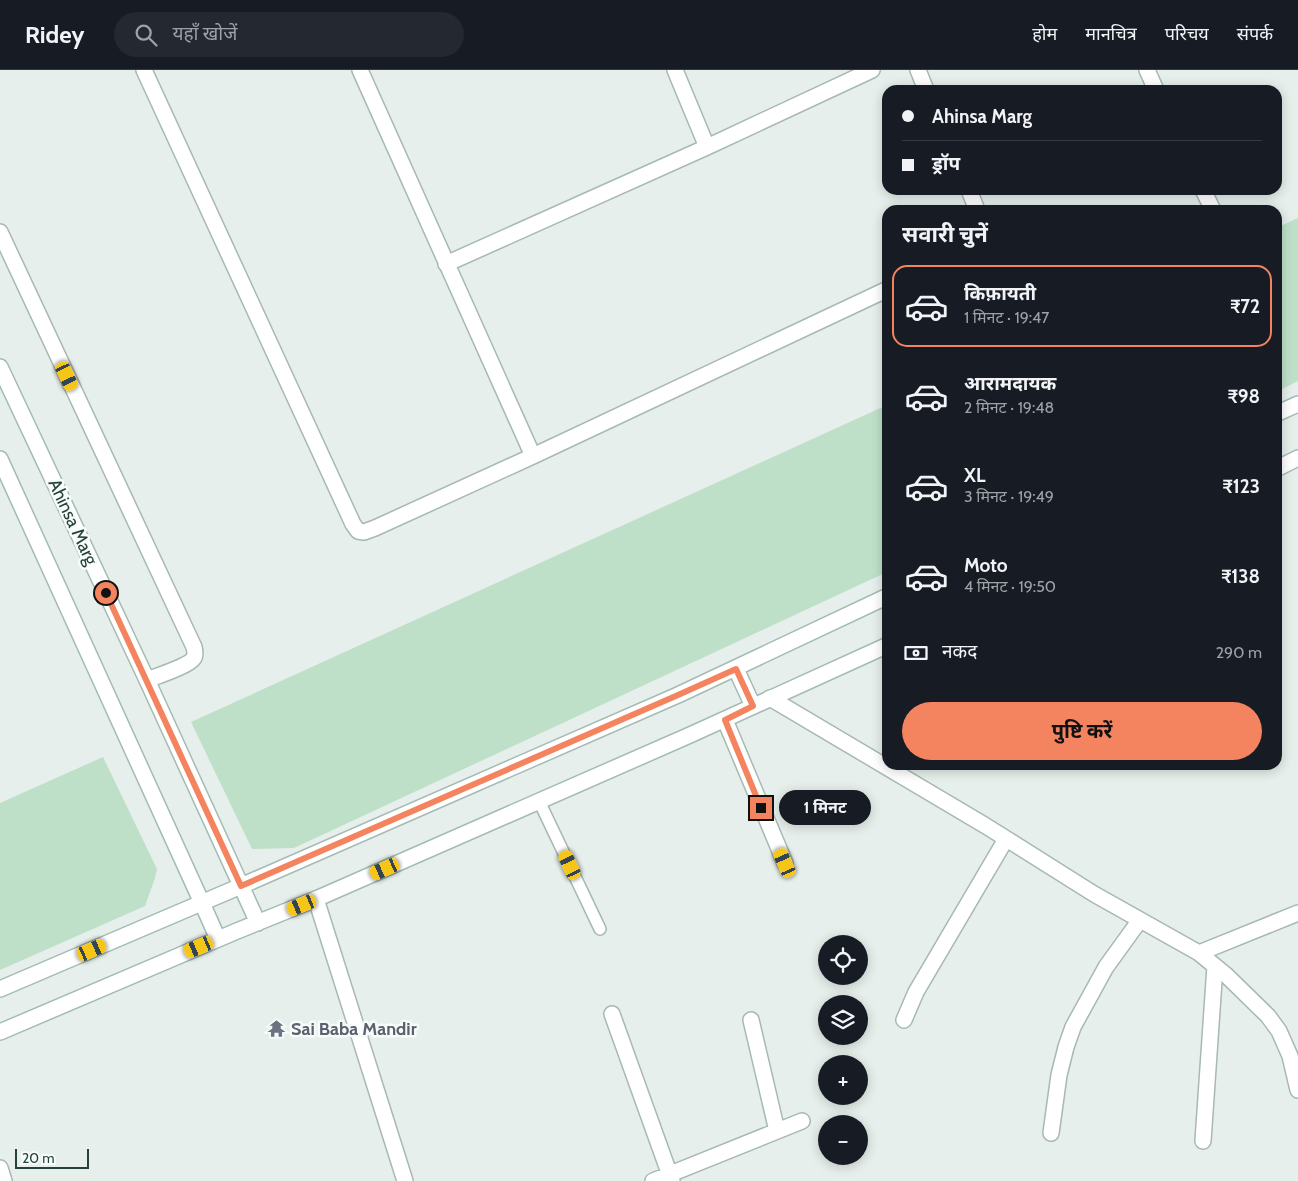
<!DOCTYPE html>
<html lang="hi">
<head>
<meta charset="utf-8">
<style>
	:root { --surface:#171b24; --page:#242831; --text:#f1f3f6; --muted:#9ea1a6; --line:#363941; --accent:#f4845f }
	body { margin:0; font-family:Cabin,"Noto Sans Devanagari",sans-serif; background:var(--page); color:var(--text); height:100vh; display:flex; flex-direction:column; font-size:19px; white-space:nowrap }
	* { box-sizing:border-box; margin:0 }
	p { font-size:16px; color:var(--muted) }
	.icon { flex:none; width:28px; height:28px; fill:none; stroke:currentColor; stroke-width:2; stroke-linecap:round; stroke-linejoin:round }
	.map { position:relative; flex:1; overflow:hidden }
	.details { position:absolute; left:882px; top:135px; width:400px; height:565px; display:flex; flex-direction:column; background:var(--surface); border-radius:15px; box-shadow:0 2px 12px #0003 }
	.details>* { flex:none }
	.top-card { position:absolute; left:882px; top:15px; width:400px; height:110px; border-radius:15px; box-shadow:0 2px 12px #0003; display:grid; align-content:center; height:110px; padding:0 20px; background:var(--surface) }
	.controls { position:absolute; left:818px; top:865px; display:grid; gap:10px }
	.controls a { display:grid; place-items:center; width:50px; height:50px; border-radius:50%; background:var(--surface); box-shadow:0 2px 12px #0003; font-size:25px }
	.scale { position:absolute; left:15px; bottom:12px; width:74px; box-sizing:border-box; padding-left:5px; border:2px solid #24423a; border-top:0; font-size:14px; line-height:18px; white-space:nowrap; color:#24423a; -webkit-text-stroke:4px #f7fbf9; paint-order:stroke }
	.end { position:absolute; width:22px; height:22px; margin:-11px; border:6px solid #f4845f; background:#111; box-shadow:0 0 0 2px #111 }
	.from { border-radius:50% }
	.bubble { position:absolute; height:35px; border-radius:18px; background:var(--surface); box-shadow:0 2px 12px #0003; font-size:16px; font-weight:700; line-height:35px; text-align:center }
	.car { position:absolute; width:15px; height:30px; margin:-15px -8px; border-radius:6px; box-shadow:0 0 4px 1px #0007; background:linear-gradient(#f5c518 24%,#345 0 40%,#f5c518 0 76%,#345 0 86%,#f5c518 0) }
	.top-card b { display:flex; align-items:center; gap:18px; height:48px; font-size:19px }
	.top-card b+b { border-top:1px solid var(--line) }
	.top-card i { width:12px; height:12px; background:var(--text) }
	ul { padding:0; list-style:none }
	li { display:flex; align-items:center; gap:15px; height:82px; margin:0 10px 8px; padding:0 10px; border:2px solid transparent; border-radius:15px }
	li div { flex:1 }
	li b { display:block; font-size:19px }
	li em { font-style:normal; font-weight:700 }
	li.on { border-color:var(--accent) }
	li>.icon { width:45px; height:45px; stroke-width:1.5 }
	h2 { padding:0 20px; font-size:22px; line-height:60px }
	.pay { display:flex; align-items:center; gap:12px; height:55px; padding:0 20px; font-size:19px }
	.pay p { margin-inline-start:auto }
	.primary-button { display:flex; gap:10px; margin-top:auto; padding:10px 20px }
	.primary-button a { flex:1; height:58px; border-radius:30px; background:var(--accent); color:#111; font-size:20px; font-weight:700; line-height:58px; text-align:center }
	header { display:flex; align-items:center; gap:30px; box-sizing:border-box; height:70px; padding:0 25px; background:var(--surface); border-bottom:1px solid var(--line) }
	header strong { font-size:24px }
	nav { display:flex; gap:28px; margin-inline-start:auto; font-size:18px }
	.search { width:350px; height:45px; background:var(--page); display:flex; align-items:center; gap:12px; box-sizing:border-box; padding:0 18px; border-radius:28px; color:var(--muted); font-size:19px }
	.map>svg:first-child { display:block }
	.green { fill:#bfe0c8 }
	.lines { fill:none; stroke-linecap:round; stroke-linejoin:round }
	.lane-casing { stroke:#a8b8b2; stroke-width:14 }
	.street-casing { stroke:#a8b8b2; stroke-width:18 }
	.secondary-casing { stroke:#a4bbb3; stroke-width:18 }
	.lane { stroke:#fff; stroke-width:11 }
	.street { stroke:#fff; stroke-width:15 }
	.secondary { stroke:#fff; stroke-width:15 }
	.route { stroke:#f4845f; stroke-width:6 }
	.labels { text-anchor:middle; stroke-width:5; stroke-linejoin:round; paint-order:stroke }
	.street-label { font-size:18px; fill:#24423a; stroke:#f7fbf9 }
	.worship-label { font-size:18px; font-weight:bold; fill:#5b616d; stroke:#f7fbf9; text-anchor:start }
</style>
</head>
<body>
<header>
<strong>Ridey</strong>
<div class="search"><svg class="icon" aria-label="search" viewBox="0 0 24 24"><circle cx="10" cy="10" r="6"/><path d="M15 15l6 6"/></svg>यहाँ खोजें</div>
<nav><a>होम</a><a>मानचित्र</a><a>परिचय</a><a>संपर्क</a></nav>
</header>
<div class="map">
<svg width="1298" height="1111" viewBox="0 0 1298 1111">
	<rect width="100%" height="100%" fill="#e6efeb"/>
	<path class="green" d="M1298,148V311L1278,321V157Z
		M887,335V502L294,778L252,779L191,652Z
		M103,687L157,799L155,808L145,836L0,900V733Z"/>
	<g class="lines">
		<defs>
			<path id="lane" d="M539,731L600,859"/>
			<path id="street" d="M144,0L353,454L358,461L364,462L375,458L533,386L888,219
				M360,0L533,386
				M675,0L707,77
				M918,0L926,20
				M1147,0L1156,20
				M969,120L977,140
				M1203,120L1213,140
				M0,162L194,577C195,581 196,586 193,589C188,596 157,606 147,610
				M446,194L707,77L872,0
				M770,628L986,756L1094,824L1199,883L1226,905L1268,946L1279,961L1290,986L1298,1020
				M725,650L785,793
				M316,829L405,1111
				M1199,883L1298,843
				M612,944L672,1111
				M751,950L777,1061
				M904,950L916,922L1006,769
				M1051,1063L1059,1005L1066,977L1073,957L1106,897L1140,850
				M1203,1071L1215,896
				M0,1098L4,1111
				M653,1111L802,1051"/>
			<path id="secondary" d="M0,297L147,610L258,853
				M1278,343L1298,334
				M0,389L202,833L218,869
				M1278,398L1298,388
				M736,599L753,636
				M0,919L241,816L678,625L888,526
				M0,962L237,861L316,829L690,665L888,575"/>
		</defs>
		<use href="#lane" class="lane-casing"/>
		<use href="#street" class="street-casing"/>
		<use href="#secondary" class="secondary-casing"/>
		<use href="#lane" class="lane"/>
		<use href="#street" class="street"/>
		<use href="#secondary" class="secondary"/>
	</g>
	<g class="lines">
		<path class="route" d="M106,523L241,816L678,625L736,599L753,636L725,650L761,738"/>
	</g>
	<defs>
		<symbol id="temple-bare" viewBox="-9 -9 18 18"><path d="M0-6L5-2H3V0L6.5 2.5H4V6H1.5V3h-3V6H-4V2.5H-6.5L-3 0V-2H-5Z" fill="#6b7280" stroke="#f7fbf9" stroke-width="2.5" paint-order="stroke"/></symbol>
	</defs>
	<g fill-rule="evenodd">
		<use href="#temple-bare" x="264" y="946" width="25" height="25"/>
	</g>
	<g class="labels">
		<g class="street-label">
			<text transform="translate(73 452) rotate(65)" y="6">Ahinsa Marg</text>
		</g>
		<g class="worship-label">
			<text x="291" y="965">Sai Baba Mandir</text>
		</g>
	</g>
</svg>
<div class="controls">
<a><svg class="icon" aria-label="locate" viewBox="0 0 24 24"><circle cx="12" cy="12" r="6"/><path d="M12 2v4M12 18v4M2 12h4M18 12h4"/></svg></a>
<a><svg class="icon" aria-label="layers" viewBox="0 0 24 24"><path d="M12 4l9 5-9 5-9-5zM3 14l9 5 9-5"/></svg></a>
<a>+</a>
<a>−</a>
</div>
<div class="scale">20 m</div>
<i class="end from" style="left:106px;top:523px"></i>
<i class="end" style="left:761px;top:738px"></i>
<div class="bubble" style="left:779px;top:720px;width:92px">1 मिनट</div>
<i class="car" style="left:67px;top:306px;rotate:155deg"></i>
<i class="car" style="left:785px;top:793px;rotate:336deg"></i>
<i class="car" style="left:570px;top:795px;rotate:335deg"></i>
<i class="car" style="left:385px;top:799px;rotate:246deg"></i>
<i class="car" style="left:302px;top:835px;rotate:248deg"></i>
<i class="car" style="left:199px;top:877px;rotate:247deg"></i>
<i class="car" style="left:92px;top:880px;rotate:66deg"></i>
<div class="top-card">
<b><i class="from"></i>Ahinsa Marg</b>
<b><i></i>ड्रॉप</b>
</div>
<section class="details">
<h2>सवारी चुनें</h2>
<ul>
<li class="on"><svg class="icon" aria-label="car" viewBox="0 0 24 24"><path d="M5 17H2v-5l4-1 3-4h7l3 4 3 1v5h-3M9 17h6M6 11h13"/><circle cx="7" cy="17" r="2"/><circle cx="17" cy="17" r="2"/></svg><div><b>किफ़ायती</b><p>1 मिनट · 19:47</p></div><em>₹72</em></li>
<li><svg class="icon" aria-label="car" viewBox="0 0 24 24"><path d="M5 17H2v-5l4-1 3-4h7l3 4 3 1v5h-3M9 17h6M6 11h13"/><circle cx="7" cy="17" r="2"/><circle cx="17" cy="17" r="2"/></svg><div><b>आरामदायक</b><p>2 मिनट · 19:48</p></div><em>₹98</em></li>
<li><svg class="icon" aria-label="car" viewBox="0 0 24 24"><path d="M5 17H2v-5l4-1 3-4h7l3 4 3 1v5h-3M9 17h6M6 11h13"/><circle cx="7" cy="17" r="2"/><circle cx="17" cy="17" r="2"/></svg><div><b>XL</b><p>3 मिनट · 19:49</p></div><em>₹123</em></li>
<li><svg class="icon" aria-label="car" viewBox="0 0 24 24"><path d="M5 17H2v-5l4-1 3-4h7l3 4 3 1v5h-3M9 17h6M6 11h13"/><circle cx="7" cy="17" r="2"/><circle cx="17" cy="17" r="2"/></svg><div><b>Moto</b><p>4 मिनट · 19:50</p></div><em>₹138</em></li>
</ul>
<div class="pay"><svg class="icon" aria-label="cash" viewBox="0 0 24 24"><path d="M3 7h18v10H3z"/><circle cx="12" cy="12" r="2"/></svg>नकद<p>290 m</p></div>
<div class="primary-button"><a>पुष्टि करें</a></div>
</section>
</div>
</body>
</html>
